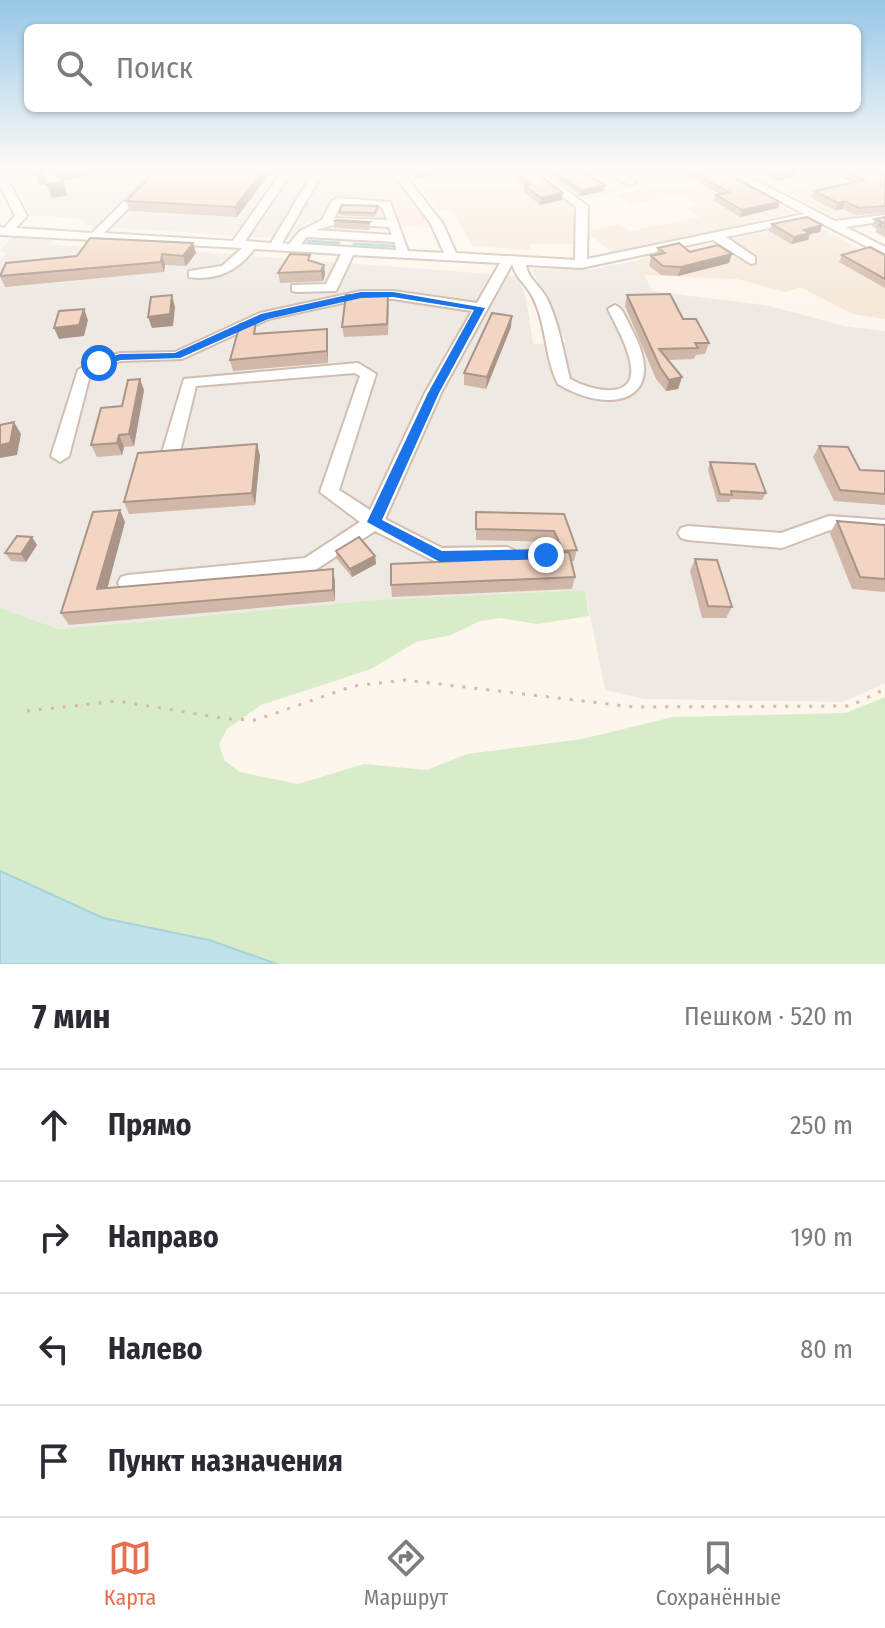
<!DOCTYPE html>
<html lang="ru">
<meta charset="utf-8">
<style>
:root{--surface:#fff;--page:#f2f2f3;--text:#2b2b33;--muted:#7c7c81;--line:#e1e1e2;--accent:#e76f51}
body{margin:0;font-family:"Fira Sans Condensed",sans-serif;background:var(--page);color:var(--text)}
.stop{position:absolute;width:24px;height:24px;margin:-18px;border:6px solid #1a73e8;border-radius:50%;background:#fff}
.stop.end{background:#1a73e8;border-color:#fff;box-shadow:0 2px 8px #0008}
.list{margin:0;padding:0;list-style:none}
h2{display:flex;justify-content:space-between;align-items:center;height:104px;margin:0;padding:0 32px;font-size:34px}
h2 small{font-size:26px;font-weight:400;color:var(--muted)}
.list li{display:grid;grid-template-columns:52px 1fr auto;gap:24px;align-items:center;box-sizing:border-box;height:112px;padding:0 32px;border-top:2px solid var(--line)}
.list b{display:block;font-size:30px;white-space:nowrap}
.list em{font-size:26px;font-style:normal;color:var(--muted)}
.icon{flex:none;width:44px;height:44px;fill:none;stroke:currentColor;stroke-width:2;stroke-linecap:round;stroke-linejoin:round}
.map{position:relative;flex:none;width:885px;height:964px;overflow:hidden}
.search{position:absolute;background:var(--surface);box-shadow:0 2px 6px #0004;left:24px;right:24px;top:24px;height:88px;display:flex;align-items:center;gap:20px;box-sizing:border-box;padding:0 28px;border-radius:12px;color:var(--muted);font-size:30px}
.sheet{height:552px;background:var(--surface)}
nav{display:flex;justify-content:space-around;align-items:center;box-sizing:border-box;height:112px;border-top:2px solid var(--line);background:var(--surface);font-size:22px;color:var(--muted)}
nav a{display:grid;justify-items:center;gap:4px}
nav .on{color:var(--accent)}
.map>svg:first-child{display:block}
.residential{fill:#f5e8da}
.commercial{fill:#fde8e0}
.industrial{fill:#efe9e4}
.green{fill:#d8ecc9}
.water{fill:#bfe3e8;stroke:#a5d3da;stroke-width:2}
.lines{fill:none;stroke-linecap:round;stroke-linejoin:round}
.stream{stroke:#a5d3da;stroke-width:3}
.minor-casing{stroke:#d1beb0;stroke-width:4}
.path{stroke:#d9b8a5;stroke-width:3;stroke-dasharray:3 9;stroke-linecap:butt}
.minor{fill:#fff;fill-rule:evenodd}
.wall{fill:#d1b7a8}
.shaded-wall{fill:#aa9588}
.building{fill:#f3d5c3;stroke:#aa9588;stroke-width:2}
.route{fill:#1a73e8}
</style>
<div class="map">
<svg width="885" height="964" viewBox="0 0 885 964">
<rect width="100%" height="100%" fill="#fdf6ec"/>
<!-- residential -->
<g class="residential">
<path d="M400,169H523L574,207L576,244H529L530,250L473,246L451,209L440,210L419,188L413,189Z"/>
<path d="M542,169H605L635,188L583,199Z"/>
<path d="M620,169H711L794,213L614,253L591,236L592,230L619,224L631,231L701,217L686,208L697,204L678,195L631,205L617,196L598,198L642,189L616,171Z"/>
<path d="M742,169H848L885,184V217L843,221Z"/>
<path d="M792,226L819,227L885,263V319L852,314L800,287L786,292L737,279L644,275L630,262Z"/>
</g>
<!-- commercial -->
<path class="commercial" d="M336,196L413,200L431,228L309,222Z"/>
<!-- industrial -->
<g class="industrial">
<path d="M7,169H390L413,200L336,196L290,239L89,226L82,219L31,215Z"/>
<path d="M12,237L53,240L49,245L189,251L517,276L526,297L533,344L566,342L532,269H591L630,262L644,275L653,291L770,306L844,326L885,331V683L843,702L644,699L605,690L585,590L375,600L59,629L0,608V259L6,254L0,250Z"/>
</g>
<!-- green -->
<path class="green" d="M585,590L589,616L537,624L500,618L480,621L451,635L416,642L371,669L261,705L227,729L219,745L225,761L240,772L298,784L364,764L427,770L467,754L582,739L673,717L846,713L885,697V964H277L209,940L103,918L0,871V608L59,629L375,600Z"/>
<!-- water -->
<path class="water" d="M0,871L103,918L209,940L277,964H0Z"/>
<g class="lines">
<!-- stream -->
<g class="stream">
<path d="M308,241L339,243"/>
<path d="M354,244L393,246"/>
</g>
<defs>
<g id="minor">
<path d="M157,169H167L104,233L233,241L284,169H294L245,241L271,243L315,169H325L282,243L289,244L300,231L322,220L332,201L337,198L390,202L408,251L444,253L431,224L390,169H400L443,224L456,253L575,260L576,207L527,169H538L588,206L587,259L804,214L721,169H733L835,221L885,215V221L846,227L885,247V256L813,219L726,237L755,257V263L751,264L713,240L581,268L526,265C527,277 540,286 546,297C559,322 563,351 570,379C583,386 598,391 613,390C653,386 616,327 608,309L615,305C624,309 627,321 632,330C670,401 611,416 558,384C544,357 547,322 531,294C524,283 515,276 512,264L441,393L385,519L442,548L507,547L514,550L517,555L514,560L440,564L375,531L309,574L128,591L121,589L118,583L121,577L128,575L305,558L360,522L320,492L360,376L355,373L196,386L179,456L170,462L161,456L184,379L358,363L376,374L339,490L370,510L425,393L472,311L393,299H361L269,319L182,359L121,361L104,366L90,375L69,456L60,462L51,456L78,370L94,360L120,353L175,352L260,313L361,291H393L477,303L500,263L353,255L336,291L297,292L292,291V285L326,284L341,254L254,249C238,271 216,281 189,277V271L222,266L242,248L0,235V227L4,228L15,216L0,185V171L5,174L27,216L16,228L92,233ZM341,205L382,207L387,220L334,218ZM337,224L389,227L392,235L316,230ZM307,237L395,242L396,250L301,244Z"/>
<path d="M605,169H616L636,183L627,185Z"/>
<path d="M829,516L885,520V534L830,530L782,548L688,540L681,538L678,533L681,528L688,526L781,533Z"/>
</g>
</defs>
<!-- minor casing -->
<use href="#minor" class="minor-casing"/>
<!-- path -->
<path class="path" d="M27,711L118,701L227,719L256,720L353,686L405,680L634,707L850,706L885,689"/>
<!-- minor -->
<use href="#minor" class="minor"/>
</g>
<!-- wall -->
<g class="wall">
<path d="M158,169H273L237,217L130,211L126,201Z"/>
<path d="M405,169H428L430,176L417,178Z"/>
<path d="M547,169H579L604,191L580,196L547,172Z"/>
<path d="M674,169H728L727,174L778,208L740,217L714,201L716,195L720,194Z"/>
<path d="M740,169H794L795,177L776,181L754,170Z"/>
<path d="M885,169V213L856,215L843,209L835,210L811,198L814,191L853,183L841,177L843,170Z"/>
<path d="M515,171L563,193L562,200L540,205L524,192L525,186L514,178Z"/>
<path d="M378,206V210L375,217L339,215V212Z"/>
<path d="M885,217V237L875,232L877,229L872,226L875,219Z"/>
<path d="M334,221L370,222V229L369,230L334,228Z"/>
<path d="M772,224L822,225L820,232L810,234L808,240L791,244L769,231Z"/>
<path d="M658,248L690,252L729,263L678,276L661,275L649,266L651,256L656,255Z"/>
<path d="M196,253L186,266L165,265L164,272L5,287L0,276L6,263Z"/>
<path d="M842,255H885V288L839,262Z"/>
<path d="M311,261L324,265L325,275L323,281L280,283L278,273Z"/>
<path d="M627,295L683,319L709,343L705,354L696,355L694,359L668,360L682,377L678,389L666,391L656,379L625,306Z"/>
<path d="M389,304L388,335L344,337L342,327Z"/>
<path d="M511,327L486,389L464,385V373Z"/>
<path d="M327,329L328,341V363L233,371L230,360L259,332L258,333Z"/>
<path d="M144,390L134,446L124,447L122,455L97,457L91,445L122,406Z"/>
<path d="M257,444L260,456L255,505L129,514L124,502Z"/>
<path d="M819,446L860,470L885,471V505L834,501L813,457Z"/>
<path d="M710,462L766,493L762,500L731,499L729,502H717L708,470Z"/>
<path d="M476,512L564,514L577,550L574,561H571L575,577L572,589L392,597L391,585L480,560V556L556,553L552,542L476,540Z"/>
<path d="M837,521L885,525V592L852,589L830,533Z"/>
<path d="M125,522L107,588L335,581V601L69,625L61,613Z"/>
<path d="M32,537L37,545L26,562L11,561L5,553Z"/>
<path d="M336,551L375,556L376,564L352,577L337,559Z"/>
<path d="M695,559L732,607L726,618H702L690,571Z"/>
</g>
<!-- shaded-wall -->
<g class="shaded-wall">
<path d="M57,169H84L87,176L61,181Z"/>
<path d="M264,169H273L237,217L235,207Z"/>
<path d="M430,170V176L417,178L416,172Z"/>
<path d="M797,170L795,177L776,181L778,175Z"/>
<path d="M41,172L46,184L40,185L35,173Z"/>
<path d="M63,182L68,195L52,198L47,185Z"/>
<path d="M605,185L604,191L580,196L581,191Z"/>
<path d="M563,193L562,200L540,205L541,198Z"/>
<path d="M845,201L843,209L835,210L838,203Z"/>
<path d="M780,202L778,208L740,217L742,210Z"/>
<path d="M822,225L820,232L810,234L808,240L791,244L794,237L804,230Z"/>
<path d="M193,243L196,253L186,266L183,256Z"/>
<path d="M162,254L165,265L164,272L161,262Z"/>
<path d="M732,254L729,263L678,276L681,267Z"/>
<path d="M324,265L325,275L323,281L321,271Z"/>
<path d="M172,295L175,307L173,326L152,328L148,317Z"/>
<path d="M84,309L88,320L84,336L59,339L54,328Z"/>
<path d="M512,316L511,327L486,389L487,377Z"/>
<path d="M327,329L328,341V363L327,351Z"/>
<path d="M682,377L678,389L666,391L669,380Z"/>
<path d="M140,379L144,390L134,446L129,434Z"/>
<path d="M14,422L21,434L17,455L0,458V445Z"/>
<path d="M119,435L124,447L122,455L117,443Z"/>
<path d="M257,444L260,456L255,505L252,493Z"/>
<path d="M120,510L125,522L104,601L97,589Z"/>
<path d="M32,537L37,545L26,562L21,554Z"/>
<path d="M375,556L376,564L352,577L350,569Z"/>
<path d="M333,569L335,581V601L333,590Z"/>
</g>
<!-- building -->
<g class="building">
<path d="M33,169H57L63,182L47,185L41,172L35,173Z"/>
<path d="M158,169H264L235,207L126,201Z"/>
<path d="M412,169H428L430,170L416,172Z"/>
<path d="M531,169L563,193L541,198L525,186L531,184L515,171Z"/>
<path d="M551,169H579L605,185L581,191Z"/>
<path d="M687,169H728L721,171L780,202L742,210L716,195L729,192Z"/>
<path d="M766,169H794L797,170L778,175Z"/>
<path d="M849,169H885V206L859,208L845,201L838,203L814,191L865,180L843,170Z"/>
<path d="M342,205L378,206L375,213L339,212Z"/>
<path d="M807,217L822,225L804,230L810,233L794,237L772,224Z"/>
<path d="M885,217V228L879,225L884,223L875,219Z"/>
<path d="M337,220L370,222L369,223L334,221Z"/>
<path d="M90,238L193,243L183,256L162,254L161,262L0,276L6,263L77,256Z"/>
<path d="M679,243L690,252L718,245L732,254L681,267L663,266L651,256L665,253L658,248Z"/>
<path d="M870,247L885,255V279L842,255Z"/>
<path d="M290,254L310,255L308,260L324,265L321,271L278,273Z"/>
<path d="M388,294L387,324L342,327L346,295Z"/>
<path d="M670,294L683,319H696L709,343H695L698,348L659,349L682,377L669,380L660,367L627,295Z"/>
<path d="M172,295L170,314L148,317L151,297Z"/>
<path d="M84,309L79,325L54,328L59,311Z"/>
<path d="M492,313L512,316L487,377L464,373Z"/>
<path d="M256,321L254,334L327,329V351L230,360L240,324Z"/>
<path d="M140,379L129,434L119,435L117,443L91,445L101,408L122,406L128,380Z"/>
<path d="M14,422L10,443L0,445V425Z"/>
<path d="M257,444L252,493L124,502L138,453Z"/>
<path d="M819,446L848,447L860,470L885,471V494L840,490Z"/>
<path d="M710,462L755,464L766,493L731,491L732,495L720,494Z"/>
<path d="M120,510L97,589L333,569V590L61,613L93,512Z"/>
<path d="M476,512L564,514L577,550L563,551L554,531L476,529Z"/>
<path d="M837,521L885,525V579L860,577Z"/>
<path d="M17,536L32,537L21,554L5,553Z"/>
<path d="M359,537L375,556L350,569L336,551Z"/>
<path d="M569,552L575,577L391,585V564L481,560L480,556Z"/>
<path d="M695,559L717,560L732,607L708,606Z"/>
</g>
<!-- sky -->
<linearGradient id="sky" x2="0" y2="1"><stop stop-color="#97c7e8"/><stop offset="0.56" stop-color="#fefbf6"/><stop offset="1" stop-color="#fefbf6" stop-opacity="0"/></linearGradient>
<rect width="885" height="304" fill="url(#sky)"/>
<!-- route -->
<path class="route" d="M361,292H393L485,308L439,393L382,520L442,551L546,549L553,555L551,559L440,562L367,522L428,393L474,310L393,297L361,298L268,319L180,358L121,360L99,366L93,363L120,354L175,353L261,314Z"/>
</svg>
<div class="stop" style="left:99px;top:363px"></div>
<div class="stop end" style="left:546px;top:555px"></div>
<div class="search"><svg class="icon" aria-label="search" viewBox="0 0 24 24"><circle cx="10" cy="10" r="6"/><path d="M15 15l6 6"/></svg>Поиск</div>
</div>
<section class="sheet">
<h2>7 мин<small>Пешком · 520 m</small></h2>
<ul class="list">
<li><svg class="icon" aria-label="ahead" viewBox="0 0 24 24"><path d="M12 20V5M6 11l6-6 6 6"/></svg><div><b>Прямо</b></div><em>250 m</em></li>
<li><svg class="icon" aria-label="right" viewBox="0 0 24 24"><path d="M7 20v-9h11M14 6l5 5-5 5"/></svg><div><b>Направо</b></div><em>190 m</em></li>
<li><svg class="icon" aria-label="left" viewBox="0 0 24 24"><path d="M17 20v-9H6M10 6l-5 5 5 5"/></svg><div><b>Налево</b></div><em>80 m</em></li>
<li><svg class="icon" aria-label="arrive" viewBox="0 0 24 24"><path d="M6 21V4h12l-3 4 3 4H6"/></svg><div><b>Пункт назначения</b></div></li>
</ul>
</section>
<nav>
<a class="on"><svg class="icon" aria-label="map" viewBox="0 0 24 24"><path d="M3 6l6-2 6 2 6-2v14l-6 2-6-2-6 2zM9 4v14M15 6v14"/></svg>Карта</a>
<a><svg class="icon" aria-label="directions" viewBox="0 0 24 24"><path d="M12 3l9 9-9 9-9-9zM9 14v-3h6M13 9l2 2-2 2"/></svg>Маршрут</a>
<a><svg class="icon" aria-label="saved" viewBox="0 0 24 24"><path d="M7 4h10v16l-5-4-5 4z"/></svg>Сохранённые</a>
</nav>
